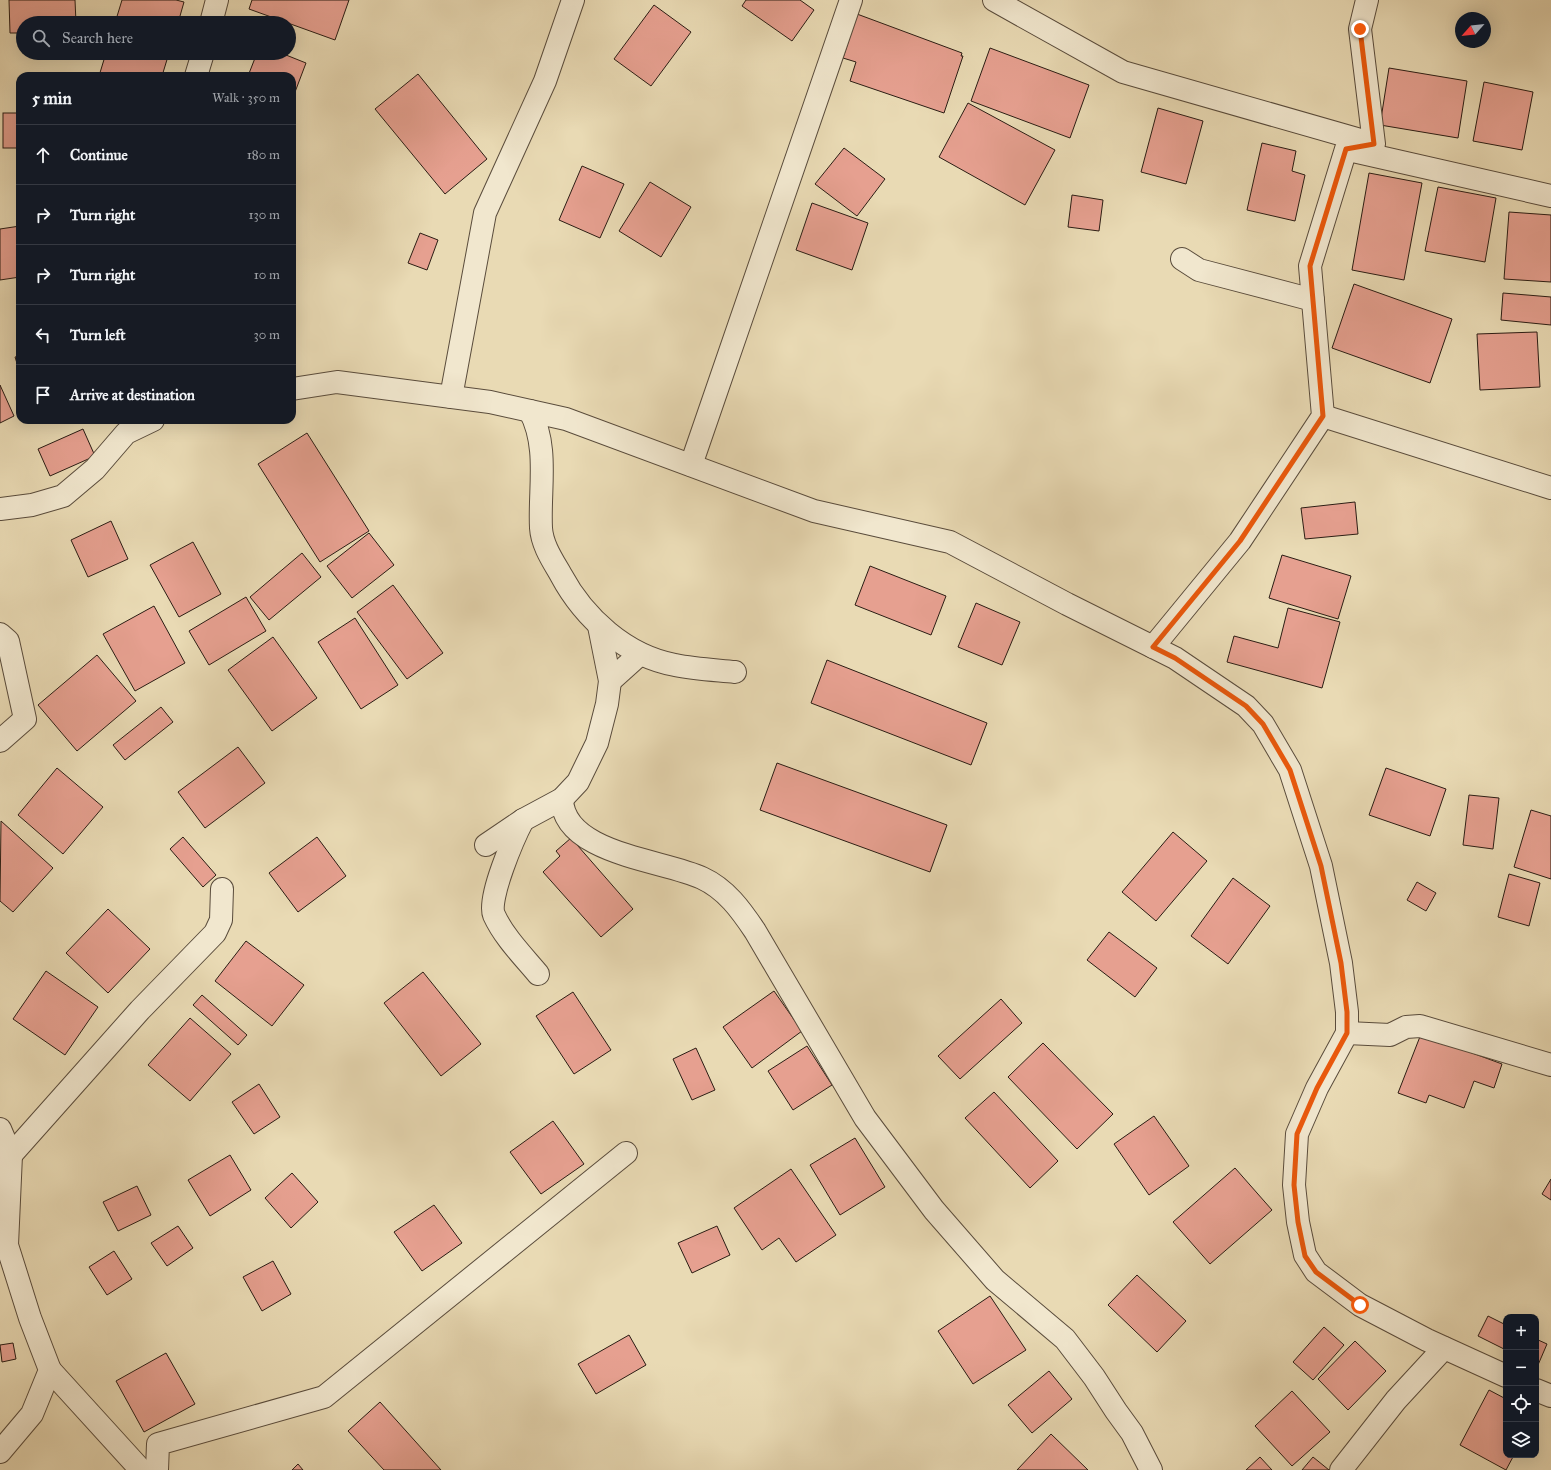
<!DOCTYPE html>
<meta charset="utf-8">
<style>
:root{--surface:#171b24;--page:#242831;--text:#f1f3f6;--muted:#9ea1a6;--line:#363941}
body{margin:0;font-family:"IM FELL Great Primer",serif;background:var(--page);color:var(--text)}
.controls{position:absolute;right:12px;bottom:12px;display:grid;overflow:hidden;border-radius:8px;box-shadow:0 4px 16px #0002}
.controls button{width:36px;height:36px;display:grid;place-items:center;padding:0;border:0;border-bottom:1px solid var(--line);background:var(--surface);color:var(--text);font:20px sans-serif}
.compass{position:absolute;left:1455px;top:12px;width:36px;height:36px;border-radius:50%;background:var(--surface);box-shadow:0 4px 16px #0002;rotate:243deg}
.stop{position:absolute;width:12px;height:12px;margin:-9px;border:3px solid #ea580c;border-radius:50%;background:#fff}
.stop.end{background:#ea580c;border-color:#fff;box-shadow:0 1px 4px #0008}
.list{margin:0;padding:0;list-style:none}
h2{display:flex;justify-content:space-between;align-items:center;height:52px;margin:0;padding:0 16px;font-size:17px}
h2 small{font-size:13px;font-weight:400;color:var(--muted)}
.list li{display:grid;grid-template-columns:26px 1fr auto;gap:12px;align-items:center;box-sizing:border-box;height:60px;padding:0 16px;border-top:1px solid var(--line)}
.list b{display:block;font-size:15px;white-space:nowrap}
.list em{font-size:13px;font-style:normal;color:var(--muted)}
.icon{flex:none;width:22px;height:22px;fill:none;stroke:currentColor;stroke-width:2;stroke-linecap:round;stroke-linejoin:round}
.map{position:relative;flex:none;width:1551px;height:1470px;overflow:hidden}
.search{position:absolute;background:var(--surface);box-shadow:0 4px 16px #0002;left:16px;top:16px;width:280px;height:44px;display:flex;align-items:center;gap:10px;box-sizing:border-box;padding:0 14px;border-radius:22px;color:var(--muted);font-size:15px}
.panel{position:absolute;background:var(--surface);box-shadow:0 4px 16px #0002;left:16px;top:72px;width:280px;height:352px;border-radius:12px}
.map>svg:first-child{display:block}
.building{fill:#e6a090;stroke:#2b1d14}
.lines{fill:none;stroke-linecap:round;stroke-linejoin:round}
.minor-casing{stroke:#5a4c3c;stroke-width:24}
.minor{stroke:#f1e7ce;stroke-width:22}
.route{stroke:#ea580c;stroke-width:5}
</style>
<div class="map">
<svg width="1551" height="1470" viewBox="0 0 1551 1470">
<rect width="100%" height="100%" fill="#e9dab4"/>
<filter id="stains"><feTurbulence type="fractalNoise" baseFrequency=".005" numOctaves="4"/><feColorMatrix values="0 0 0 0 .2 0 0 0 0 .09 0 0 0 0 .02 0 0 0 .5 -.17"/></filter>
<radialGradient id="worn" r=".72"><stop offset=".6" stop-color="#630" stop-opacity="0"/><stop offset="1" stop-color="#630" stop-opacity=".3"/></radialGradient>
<!-- building -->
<g class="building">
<path d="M9,0H75L76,23H23V33H10Z"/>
<path d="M122,0H176L184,2L178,23H115Z"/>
<path d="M252,0H349L335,40L249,9Z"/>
<path d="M746,0H800L814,10L792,41L742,6Z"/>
<path d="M654,5L691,32L651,86L614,59Z"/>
<path d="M857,14L962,53L961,56H963L944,113L850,81L856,62L843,58Z"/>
<path d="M990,48L1089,85L1070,138L971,101Z"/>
<path d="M106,53H169L162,76H99Z"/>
<path d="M257,53H281L306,63L292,100V76H248Z"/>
<path d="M1389,68L1467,81L1458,138L1380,125Z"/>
<path d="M418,74L487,159L445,194L375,109Z"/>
<path d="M1484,82L1533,92L1522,150L1473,141Z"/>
<path d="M968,103L1055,150L1025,205L939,157Z"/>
<path d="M1158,108L1203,121L1186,184L1141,172Z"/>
<rect x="3" y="113" width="17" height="35"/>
<path d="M1262,143L1296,151L1292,171L1305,175L1295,221L1247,210Z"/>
<path d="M844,148L885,179L857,216L815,184Z"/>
<path d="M582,166L624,184L600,238L559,220Z"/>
<path d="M1369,173L1422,183L1404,280L1352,270Z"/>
<path d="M650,182L691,207L661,257L619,231Z"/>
<path d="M1438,187L1496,198L1485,262L1425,251Z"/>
<path d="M1072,195L1103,200L1099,231L1068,227Z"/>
<path d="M812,203L868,223L852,270L796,250Z"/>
<path d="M1509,212L1551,215V282L1504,279Z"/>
<path d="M20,226V277L0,280V229Z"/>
<path d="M420,233L438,240L427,270L408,263Z"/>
<path d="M1354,284L1452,319L1430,383L1332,348Z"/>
<path d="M1503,293L1551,297V325L1501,320Z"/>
<path d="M1537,332L1540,387L1480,390L1477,334Z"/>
<path d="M20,356V373L15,357Z"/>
<path d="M0,385L14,416L0,423Z"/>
<path d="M83,429L95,456L50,476L38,449Z"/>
<path d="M307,433L369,531L320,562L258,464Z"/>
<path d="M1355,502L1358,534L1305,539L1301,508Z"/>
<path d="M111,521L128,559L88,577L71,540Z"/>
<path d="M369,533L394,565L352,598L327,566Z"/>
<path d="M193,542L221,594L179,617L150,565Z"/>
<path d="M302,553L321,577L269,620L250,597Z"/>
<path d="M1282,555L1351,576L1338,619L1269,598Z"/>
<path d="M870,566L946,596L931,635L855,605Z"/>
<path d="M393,585L443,653L407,679L357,612Z"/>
<path d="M246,597L266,631L209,665L189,631Z"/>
<path d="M976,603L1020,622L1002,665L958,647Z"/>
<path d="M154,606L185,663L135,691L103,634Z"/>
<path d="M1288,608L1340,622L1322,688L1227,662L1234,636L1278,648Z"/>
<path d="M355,618L398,685L361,709L318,642Z"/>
<path d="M273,637L317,698L272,731L228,670Z"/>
<path d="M97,655L136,701L77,751L38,705Z"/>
<path d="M827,660L987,723L971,765L811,703Z"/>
<path d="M161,707L173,722L125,760L113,745Z"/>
<path d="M238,747L265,783L205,828L178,792Z"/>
<path d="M777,763L947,825L930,872L760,810Z"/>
<path d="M57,768L103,807L63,854L18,815Z"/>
<path d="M1386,768L1446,789L1430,836L1369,815Z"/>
<path d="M1469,795L1499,798L1493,849L1463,845Z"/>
<path d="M1531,810L1551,816V879L1514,867Z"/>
<path d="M1,821L53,868L13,912L0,901Z"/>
<path d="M1173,832L1207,861L1156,921L1122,892Z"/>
<path d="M183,837L216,875L203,887L170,849Z"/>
<path d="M317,837L346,876L298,912L269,873Z"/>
<path d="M571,838L633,909L601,937L543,872L560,856L556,851Z"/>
<path d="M1509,874L1540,883L1529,926L1498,917Z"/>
<path d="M1233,878L1270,906L1228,964L1191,936Z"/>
<path d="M1417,882L1436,893L1426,911L1407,900Z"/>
<path d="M108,909L150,949L108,993L66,953Z"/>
<path d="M1109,932L1157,968L1135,997L1087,960Z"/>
<path d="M246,941L304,985L272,1026L215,981Z"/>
<path d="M46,971L98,1007L65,1055L13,1019Z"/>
<path d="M423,972L481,1044L441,1076L384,1003Z"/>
<path d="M774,991L802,1031L752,1068L723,1027Z"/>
<path d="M573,992L611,1050L574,1074L536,1016Z"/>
<path d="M202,995L247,1035L238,1045L193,1005Z"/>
<path d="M1001,999L1022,1023L960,1079L938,1056Z"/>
<path d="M190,1018L231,1054L190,1101L148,1065Z"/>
<path d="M1421,1034L1502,1064L1494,1088L1474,1081L1464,1108L1429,1095L1426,1103L1398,1093Z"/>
<path d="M1043,1043L1113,1114L1077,1149L1008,1077Z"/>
<path d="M807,1046L832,1085L793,1110L768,1071Z"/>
<path d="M696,1048L715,1090L692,1100L673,1059Z"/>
<path d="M259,1084L280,1117L254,1134L232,1102Z"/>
<path d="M994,1092L1058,1161L1030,1188L965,1118Z"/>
<path d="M1154,1116L1189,1166L1149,1195L1114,1144Z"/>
<path d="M553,1121L584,1164L541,1194L510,1152Z"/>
<path d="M855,1138L885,1187L840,1215L810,1165Z"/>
<path d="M230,1155L251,1190L210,1216L188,1180Z"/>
<path d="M1235,1168L1272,1210L1210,1264L1173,1222Z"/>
<path d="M791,1169L836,1235L796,1262L779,1238L762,1250L734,1208Z"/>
<path d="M292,1173L318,1202L291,1228L265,1198Z"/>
<path d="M1551,1179V1200L1542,1194Z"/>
<path d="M137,1186L151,1215L118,1231L103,1202Z"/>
<path d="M434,1205L462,1243L422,1271L394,1232Z"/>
<path d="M178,1226L193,1248L167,1266L151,1243Z"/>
<path d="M717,1226L730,1255L692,1273L678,1243Z"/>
<path d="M114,1251L132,1279L107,1295L89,1267Z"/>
<path d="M273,1261L291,1294L262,1311L243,1277Z"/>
<path d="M1137,1275L1186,1321L1157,1352L1108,1305Z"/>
<path d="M990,1296L1026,1350L973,1384L938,1331Z"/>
<path d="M1488,1316L1506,1325V1350L1478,1336Z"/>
<path d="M1324,1327L1344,1345L1313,1380L1293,1362Z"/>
<path d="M629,1335L646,1365L596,1394L578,1364Z"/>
<path d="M1536,1339L1547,1344L1538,1365L1536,1364Z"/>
<path d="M1355,1341L1386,1371L1348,1410L1318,1379Z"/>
<path d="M13,1343L16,1359L2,1362L0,1345Z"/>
<path d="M166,1353L195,1404L144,1432L116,1381Z"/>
<path d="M1049,1371L1072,1399L1032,1433L1008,1405Z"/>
<path d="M1489,1390L1506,1399V1455H1514L1506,1470L1460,1445Z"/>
<path d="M1292,1391L1330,1432L1292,1466L1255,1426Z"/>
<path d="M380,1402L441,1470H384L348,1431Z"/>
<path d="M1051,1434L1088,1470H1017Z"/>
<path d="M1260,1457L1272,1470H1246Z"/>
<path d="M1313,1457L1329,1470H1302Z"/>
<path d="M298,1464L303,1470H292Z"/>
</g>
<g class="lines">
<defs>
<g id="minor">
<path d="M994,0L1123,72L1371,143"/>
<path d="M211,23L217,0"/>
<path d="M196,76L203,53"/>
<path d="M1353,151L1551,196"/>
<path d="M1182,259L1199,270L1313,300"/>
<path d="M292,389L337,382L490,402L566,419L814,511L950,542L1067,604L1175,658L1246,706L1263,724L1290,770L1321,866L1341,963L1347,1012V1033L1317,1088L1297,1134L1294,1185L1298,1222L1305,1255L1316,1272L1360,1305L1427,1340L1506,1376"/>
<path d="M451,397L485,213L545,81L573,0"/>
<path d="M530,411C549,447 539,489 541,528C542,545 553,561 561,575C584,618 626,656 675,665C694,669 715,670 735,672"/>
<path d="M1323,416L1551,488"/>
<path d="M691,465L851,0"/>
<path d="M0,509L32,505L63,496L95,469L126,433L153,420"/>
<path d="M0,634L8,641L25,719L0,741"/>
<path d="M1153,647L1240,541L1323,416L1310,266L1346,149L1374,144L1360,29L1367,0"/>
<path d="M610,681L640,654"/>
<path d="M562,799C563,854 664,860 702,878C726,889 741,910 755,931L865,1118L934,1210L995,1280L1065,1339L1094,1377L1116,1411L1132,1433L1151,1470"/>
<path d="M523,820C514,837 487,899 494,915C504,937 523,956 538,974"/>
<path d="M486,845L523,820L562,799L578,782L597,743L607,704L610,681L599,626"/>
<path d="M1347,1033L1390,1035L1406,1027L1420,1026L1551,1065"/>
<path d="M0,1129L11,1155L7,1245L30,1318L50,1370L32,1414L0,1452"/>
<path d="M11,1155L140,1010L215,933L221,920L222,889"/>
<path d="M50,1370L141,1470"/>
<path d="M1536,1390L1551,1396"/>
<path d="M157,1470L158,1444L324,1397L626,1153"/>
<path d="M1341,1470L1396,1400L1444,1348"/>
</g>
</defs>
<!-- minor casing -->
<use href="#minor" class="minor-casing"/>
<!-- minor -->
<use href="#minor" class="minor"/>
</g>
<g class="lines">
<!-- route -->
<path class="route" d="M1360,29L1374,144L1346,149L1310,266L1323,416L1240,541L1153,647L1175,658L1246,706L1263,724L1290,770L1321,866L1341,963L1347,1012V1033L1317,1088L1297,1134L1294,1185L1298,1222L1305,1256L1316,1272L1360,1305"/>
</g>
<rect width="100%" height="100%" filter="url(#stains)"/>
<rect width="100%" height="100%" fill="url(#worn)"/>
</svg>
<div class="controls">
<button>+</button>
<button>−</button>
<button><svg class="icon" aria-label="locate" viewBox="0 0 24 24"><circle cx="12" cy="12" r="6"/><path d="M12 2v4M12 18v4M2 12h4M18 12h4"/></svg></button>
<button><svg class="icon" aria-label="layers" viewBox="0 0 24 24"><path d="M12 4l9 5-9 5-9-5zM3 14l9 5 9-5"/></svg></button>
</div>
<svg class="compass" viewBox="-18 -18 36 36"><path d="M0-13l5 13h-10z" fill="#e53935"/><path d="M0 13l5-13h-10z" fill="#9ea1a6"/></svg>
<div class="stop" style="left:1360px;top:1305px"></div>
<div class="stop end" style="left:1360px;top:29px"></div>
<div class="search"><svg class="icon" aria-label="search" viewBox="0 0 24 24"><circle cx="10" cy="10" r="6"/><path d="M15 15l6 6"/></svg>Search here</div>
<section class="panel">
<h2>5 min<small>Walk · 350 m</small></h2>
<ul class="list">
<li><svg class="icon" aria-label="ahead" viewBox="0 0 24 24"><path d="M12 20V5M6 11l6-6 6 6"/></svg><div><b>Continue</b></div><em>180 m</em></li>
<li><svg class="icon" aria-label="right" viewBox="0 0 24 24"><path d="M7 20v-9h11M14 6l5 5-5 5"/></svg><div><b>Turn right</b></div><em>130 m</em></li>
<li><svg class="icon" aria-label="right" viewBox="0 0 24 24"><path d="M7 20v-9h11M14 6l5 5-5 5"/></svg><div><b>Turn right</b></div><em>10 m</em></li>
<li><svg class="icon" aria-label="left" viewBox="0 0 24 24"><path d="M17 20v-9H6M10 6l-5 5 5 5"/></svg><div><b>Turn left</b></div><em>30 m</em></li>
<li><svg class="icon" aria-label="arrive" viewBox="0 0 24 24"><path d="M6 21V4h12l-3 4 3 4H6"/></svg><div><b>Arrive at destination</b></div></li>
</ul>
</section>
</div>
